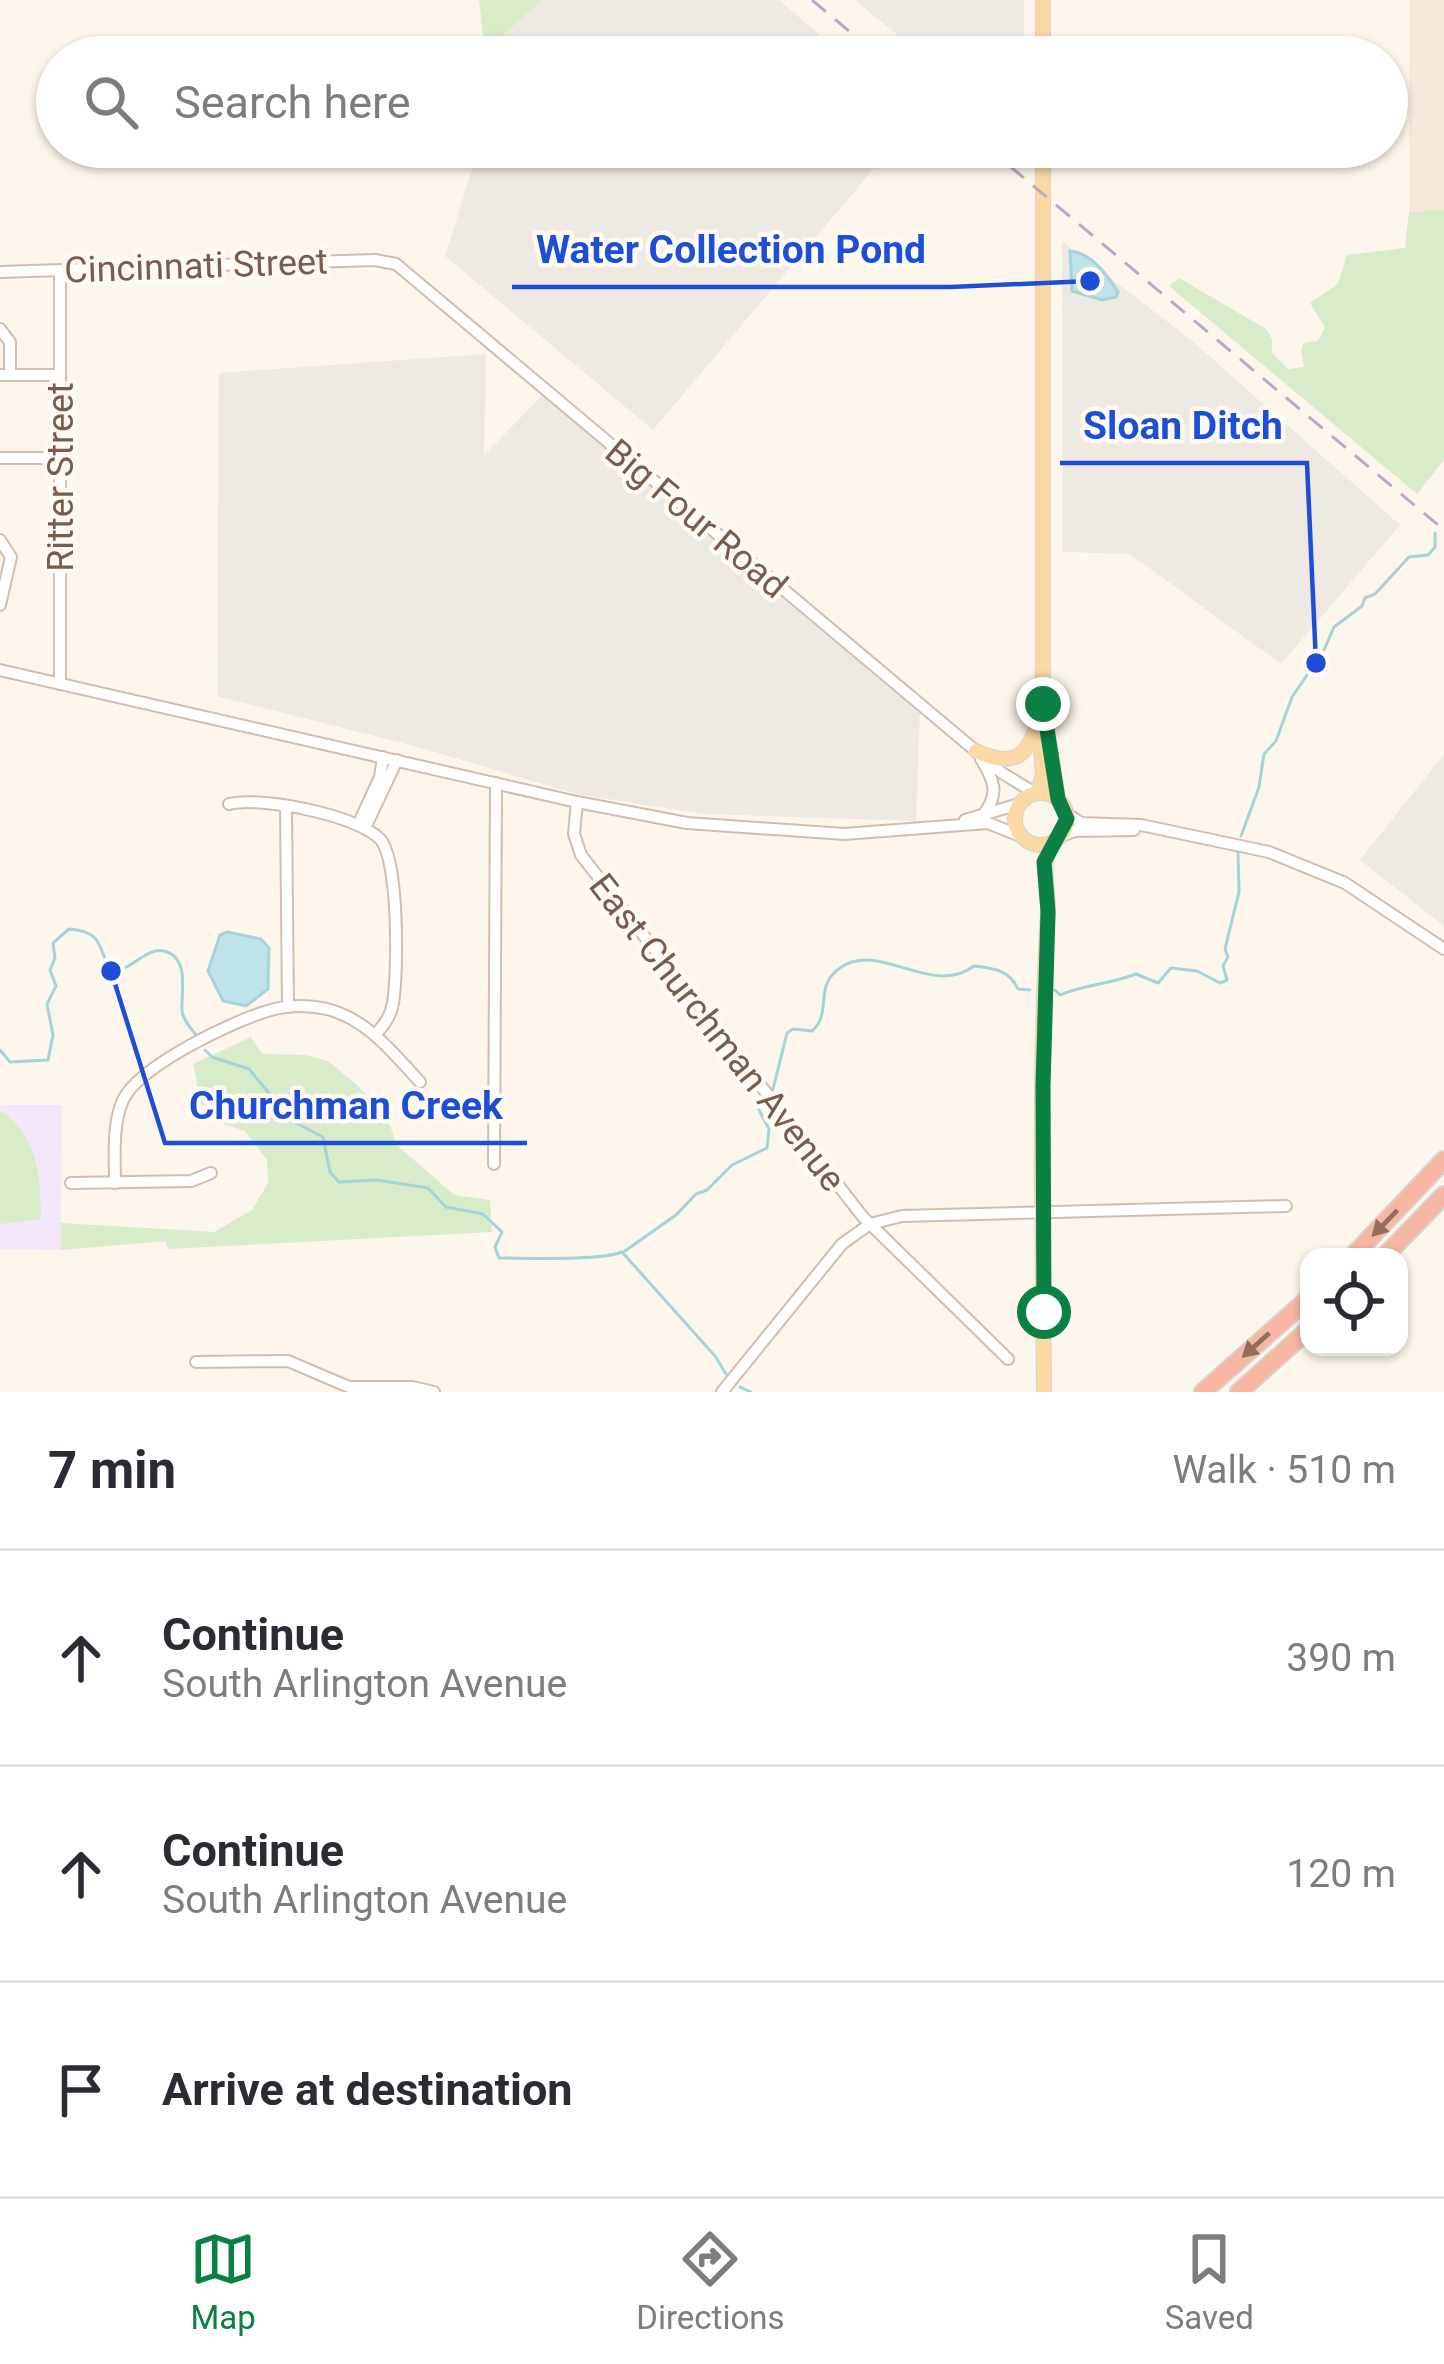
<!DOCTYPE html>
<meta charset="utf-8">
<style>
:root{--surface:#fff;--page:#f7f7f7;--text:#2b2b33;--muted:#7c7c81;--line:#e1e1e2;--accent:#0b8043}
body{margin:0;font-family:Roboto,sans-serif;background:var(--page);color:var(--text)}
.controls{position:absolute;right:36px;bottom:36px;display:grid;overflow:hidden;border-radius:24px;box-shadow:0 3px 9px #0004}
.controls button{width:108px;height:108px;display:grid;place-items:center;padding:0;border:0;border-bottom:3px solid var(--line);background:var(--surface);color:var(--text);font:60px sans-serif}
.stop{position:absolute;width:36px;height:36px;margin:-27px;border:9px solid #0b8043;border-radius:50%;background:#fff}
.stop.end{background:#0b8043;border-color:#fff;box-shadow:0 3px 12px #0008}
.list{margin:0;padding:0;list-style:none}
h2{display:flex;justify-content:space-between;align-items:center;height:156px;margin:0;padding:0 48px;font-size:51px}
h2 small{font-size:39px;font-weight:400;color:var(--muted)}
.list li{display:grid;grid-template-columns:78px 1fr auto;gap:36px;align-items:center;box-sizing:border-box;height:216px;padding:0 48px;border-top:3px solid var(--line)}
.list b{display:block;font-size:45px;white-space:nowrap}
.list p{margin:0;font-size:39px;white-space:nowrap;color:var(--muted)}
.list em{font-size:39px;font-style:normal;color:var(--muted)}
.icon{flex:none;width:66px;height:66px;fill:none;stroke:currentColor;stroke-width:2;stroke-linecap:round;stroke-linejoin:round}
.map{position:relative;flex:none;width:1444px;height:1392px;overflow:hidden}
.search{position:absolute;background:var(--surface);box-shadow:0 3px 9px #0004;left:36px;right:36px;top:36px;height:132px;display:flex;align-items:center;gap:30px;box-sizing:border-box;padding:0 42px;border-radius:66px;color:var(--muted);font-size:45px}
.sheet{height:804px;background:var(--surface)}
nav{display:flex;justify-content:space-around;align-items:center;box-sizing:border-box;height:168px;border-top:3px solid var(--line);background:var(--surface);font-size:33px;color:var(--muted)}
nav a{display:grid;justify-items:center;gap:6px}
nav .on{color:var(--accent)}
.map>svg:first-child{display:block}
.residential{fill:#f5e8da}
.industrial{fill:#efe9e4}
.education{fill:#f3e8fa}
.green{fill:#d8ecc9}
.water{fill:#bfe3e8;stroke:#a5d3da;stroke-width:3}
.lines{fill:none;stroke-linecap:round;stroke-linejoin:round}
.stream{stroke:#a5d3da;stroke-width:3}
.minor-casing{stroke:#d1beb0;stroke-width:14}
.major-casing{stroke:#dad1cd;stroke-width:16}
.highway-casing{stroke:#dad1cd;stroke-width:20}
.minor{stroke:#fff;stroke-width:10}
.major{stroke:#fbd9a5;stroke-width:14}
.highway{stroke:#f7b7a3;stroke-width:16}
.rail{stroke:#b9a8c9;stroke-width:3;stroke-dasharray:18 12;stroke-linecap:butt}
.oneway{fill:#936e5e}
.route{stroke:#0b8043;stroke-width:15}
.labels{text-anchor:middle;stroke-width:9;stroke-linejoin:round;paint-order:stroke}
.street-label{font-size:36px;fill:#7a5c4d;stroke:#fffaf3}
.leader{fill:none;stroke:#1d4ed8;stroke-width:4.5}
.callout-dot{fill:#1d4ed8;stroke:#fffaf3;stroke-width:4.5}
.callout-label{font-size:39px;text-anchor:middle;font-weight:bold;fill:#1d4ed8;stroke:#fffaf3;stroke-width:9;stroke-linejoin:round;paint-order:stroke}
</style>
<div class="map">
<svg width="1444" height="1392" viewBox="0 0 1444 1392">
<rect width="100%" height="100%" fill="#fdf6ec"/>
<!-- residential -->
<path class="residential" d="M1409,0H1444V210L1409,212Z"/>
<!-- industrial -->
<g class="industrial">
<path d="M543,0H779L845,57H486L485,51Z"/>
<path d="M855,0H1024V57H924Z"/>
<path d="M479,147H892L653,430L445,256Z"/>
<path d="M1062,241L1190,339L1400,525L1281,664L1130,554L1063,552Z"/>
<path d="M486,354L484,455L543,395L920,713L916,821L704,814L576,794L418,747L217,696L219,373Z"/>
<path d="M1444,754V926L1360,860Z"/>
</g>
<!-- education -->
<path class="education" d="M0,1105H62L61,1250L0,1249Z"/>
<!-- green -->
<g class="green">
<path d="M479,0H543L485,51Z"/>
<path d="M1444,210V460L1417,494L1169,286L1179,278L1266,329L1272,339V353L1288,369L1304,367L1301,350L1304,343L1318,341L1325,327L1310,303L1338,284L1347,255L1405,248L1409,212Z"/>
<path d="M251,1037L262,1054L305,1055L328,1061L356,1084L388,1120L397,1145L454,1195L490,1200L492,1232L168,1249L165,1241L61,1250V1223L214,1232L252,1210L268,1183L267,1160L245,1131L218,1122L201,1104L193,1064Z"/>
<path d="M0,1110C39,1137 40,1176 41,1219L0,1224Z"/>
</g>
<!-- water -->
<g class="water">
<path d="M1070,251C1092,253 1107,275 1118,292L1116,297L1102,300L1072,291Z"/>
<path d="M227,932L261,939L269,948L268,989L246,1006L223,1001L208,971L220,935Z"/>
</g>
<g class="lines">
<!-- stream -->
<g class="stream">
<path d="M1241,836L1259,787L1264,754L1276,741L1292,697L1324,650L1334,627L1362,606L1365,598L1375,594L1409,557L1428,555L1435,547V533"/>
<path d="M1055,990L1060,995C1082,985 1111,984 1136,974L1158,983L1171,968L1197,971L1220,983L1227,980L1223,966L1228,957L1225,949L1239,892L1238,852"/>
<path d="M0,1050L10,1062L48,1060L53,1035L47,1004L56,986L50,970L55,958L53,943L69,929C105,932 97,948 111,971C131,972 145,947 164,951C190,957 181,992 182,1011C183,1020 191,1029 197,1036"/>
<path d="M205,1050L212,1057L249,1069L292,1121L323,1137L330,1172L339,1182L377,1180L428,1188L446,1207L483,1214L502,1232L495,1247L499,1258C528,1258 599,1261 622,1252L715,1356L726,1374"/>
<path d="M772,1093L787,1033L793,1029L812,1031C833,1013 813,986 840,968C879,940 932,998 974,966C996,969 1009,970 1018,989L1030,990"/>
<path d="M625,1251L676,1215L696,1194L707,1190L732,1165L767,1148L769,1129L758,1108L763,1099"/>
<path d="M740,1387L751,1392"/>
</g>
<defs>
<g id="minor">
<path d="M60,270V684"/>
<path d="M0,272L375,260L396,264L1002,773L1035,793"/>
<path d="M0,329L10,342V375"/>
<path d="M0,375H60"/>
<path d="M0,458H59"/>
<path d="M0,540L11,557L0,605"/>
<path d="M0,670L577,802L687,823L844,834L988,823L1023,837"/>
<path d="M981,759C994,780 1000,794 983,815"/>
<path d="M577,802L574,834L581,855L863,1217L1008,1359"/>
<path d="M229,804C260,796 357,815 380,839C399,859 398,973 393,1003C391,1016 384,1025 375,1035"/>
<path d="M286,807L288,1007"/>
<path d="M1066,813L1081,823L1141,825L1269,852L1345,883L1444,949"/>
<path d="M965,820L1019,804"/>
<path d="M358,825L380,777L383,757"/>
<path d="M365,828L397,760"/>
<path d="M1059,837L1075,831L1134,830"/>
<path d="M494,1164L496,783"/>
<path d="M71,1183L191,1181L211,1173"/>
<path d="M115,1183C115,1156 112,1125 123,1100C139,1066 234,1020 271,1010C289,1005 309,1005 327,1009C367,1019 393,1053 420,1082"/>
<path d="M196,1362L288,1361L349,1387H412L434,1392"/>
<path d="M722,1392L842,1244L870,1224L902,1216L1286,1206"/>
</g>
<g id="major">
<path d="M1043,0V57"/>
<path d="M1043,147V704L1058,799"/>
<path d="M976,751C1021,772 1030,750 1042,709"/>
<path d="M1038,793L1043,775L1040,731"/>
<circle cx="1041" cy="819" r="26"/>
<path d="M1044,1392C1043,1233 1038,1072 1048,913C1049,888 1039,865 1053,842"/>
</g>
<g id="highway">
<path d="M1352,1257L1444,1160"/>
<path d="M1384,1257L1444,1195"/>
<path d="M1203,1392L1309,1298"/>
<path d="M1239,1392L1309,1329"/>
</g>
</defs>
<!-- minor casing -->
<use href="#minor" class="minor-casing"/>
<!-- major casing -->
<use href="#major" class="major-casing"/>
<!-- highway casing -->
<use href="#highway" class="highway-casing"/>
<!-- minor -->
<use href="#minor" class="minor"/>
<!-- major -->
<use href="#major" class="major"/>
<!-- highway -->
<use href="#highway" class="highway"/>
<!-- rail -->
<g class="rail">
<path d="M812,0L880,57"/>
<path d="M987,147L1444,530"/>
</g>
</g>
<!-- one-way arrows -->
<defs><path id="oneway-solid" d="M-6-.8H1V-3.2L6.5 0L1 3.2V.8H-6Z" transform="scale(3)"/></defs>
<g class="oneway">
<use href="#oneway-solid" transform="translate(1385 1223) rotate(134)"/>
<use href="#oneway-solid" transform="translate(1256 1345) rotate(138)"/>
</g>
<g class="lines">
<!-- route -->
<path class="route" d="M1043,704L1058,799L1067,819L1044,862L1048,912L1043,1086L1044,1312"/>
</g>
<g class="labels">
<!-- street labels -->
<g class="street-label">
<text transform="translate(196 265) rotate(-2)" y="13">Cincinnati Street</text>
<text transform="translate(60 477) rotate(-90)" y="13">Ritter Street</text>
<text transform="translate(697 518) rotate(40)" y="13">Big Four Road</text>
<text transform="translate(718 1032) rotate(52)" y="13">East Churchman Avenue</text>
</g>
</g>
<!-- callouts -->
<path class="leader" d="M1090 281L950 287H512M1316 663L1307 463H1060M111 971L165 1143H527"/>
<g class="callout-dot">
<circle cx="1090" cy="281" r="12"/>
<circle cx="1316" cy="663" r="12"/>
<circle cx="111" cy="971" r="12"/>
</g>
<g class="callout-label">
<text x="731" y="263">Water Collection Pond</text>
<text x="1183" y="439">Sloan Ditch</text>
<text x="346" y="1119">Churchman Creek</text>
</g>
</svg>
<div class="controls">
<button><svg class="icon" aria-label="locate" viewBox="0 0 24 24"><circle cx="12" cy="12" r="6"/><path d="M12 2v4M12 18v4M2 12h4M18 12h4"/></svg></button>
</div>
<div class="stop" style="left:1044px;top:1312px"></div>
<div class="stop end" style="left:1043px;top:704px"></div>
<div class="search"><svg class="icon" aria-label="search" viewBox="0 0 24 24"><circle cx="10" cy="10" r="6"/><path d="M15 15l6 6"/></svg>Search here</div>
</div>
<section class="sheet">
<h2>7 min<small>Walk · 510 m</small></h2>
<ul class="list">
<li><svg class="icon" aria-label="ahead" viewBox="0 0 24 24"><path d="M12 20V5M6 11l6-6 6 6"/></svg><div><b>Continue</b><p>South Arlington Avenue</p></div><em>390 m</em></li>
<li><svg class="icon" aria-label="ahead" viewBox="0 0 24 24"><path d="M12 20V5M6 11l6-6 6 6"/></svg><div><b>Continue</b><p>South Arlington Avenue</p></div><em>120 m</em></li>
<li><svg class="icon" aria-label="arrive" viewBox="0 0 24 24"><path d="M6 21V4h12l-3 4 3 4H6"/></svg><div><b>Arrive at destination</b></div></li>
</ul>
</section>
<nav>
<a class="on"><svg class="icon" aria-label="map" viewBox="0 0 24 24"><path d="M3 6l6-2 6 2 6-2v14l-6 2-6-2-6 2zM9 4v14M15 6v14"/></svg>Map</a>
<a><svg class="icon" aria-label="directions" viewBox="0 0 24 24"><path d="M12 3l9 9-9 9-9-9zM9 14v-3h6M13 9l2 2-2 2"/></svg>Directions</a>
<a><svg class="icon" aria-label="saved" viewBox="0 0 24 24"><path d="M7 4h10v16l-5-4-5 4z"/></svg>Saved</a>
</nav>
